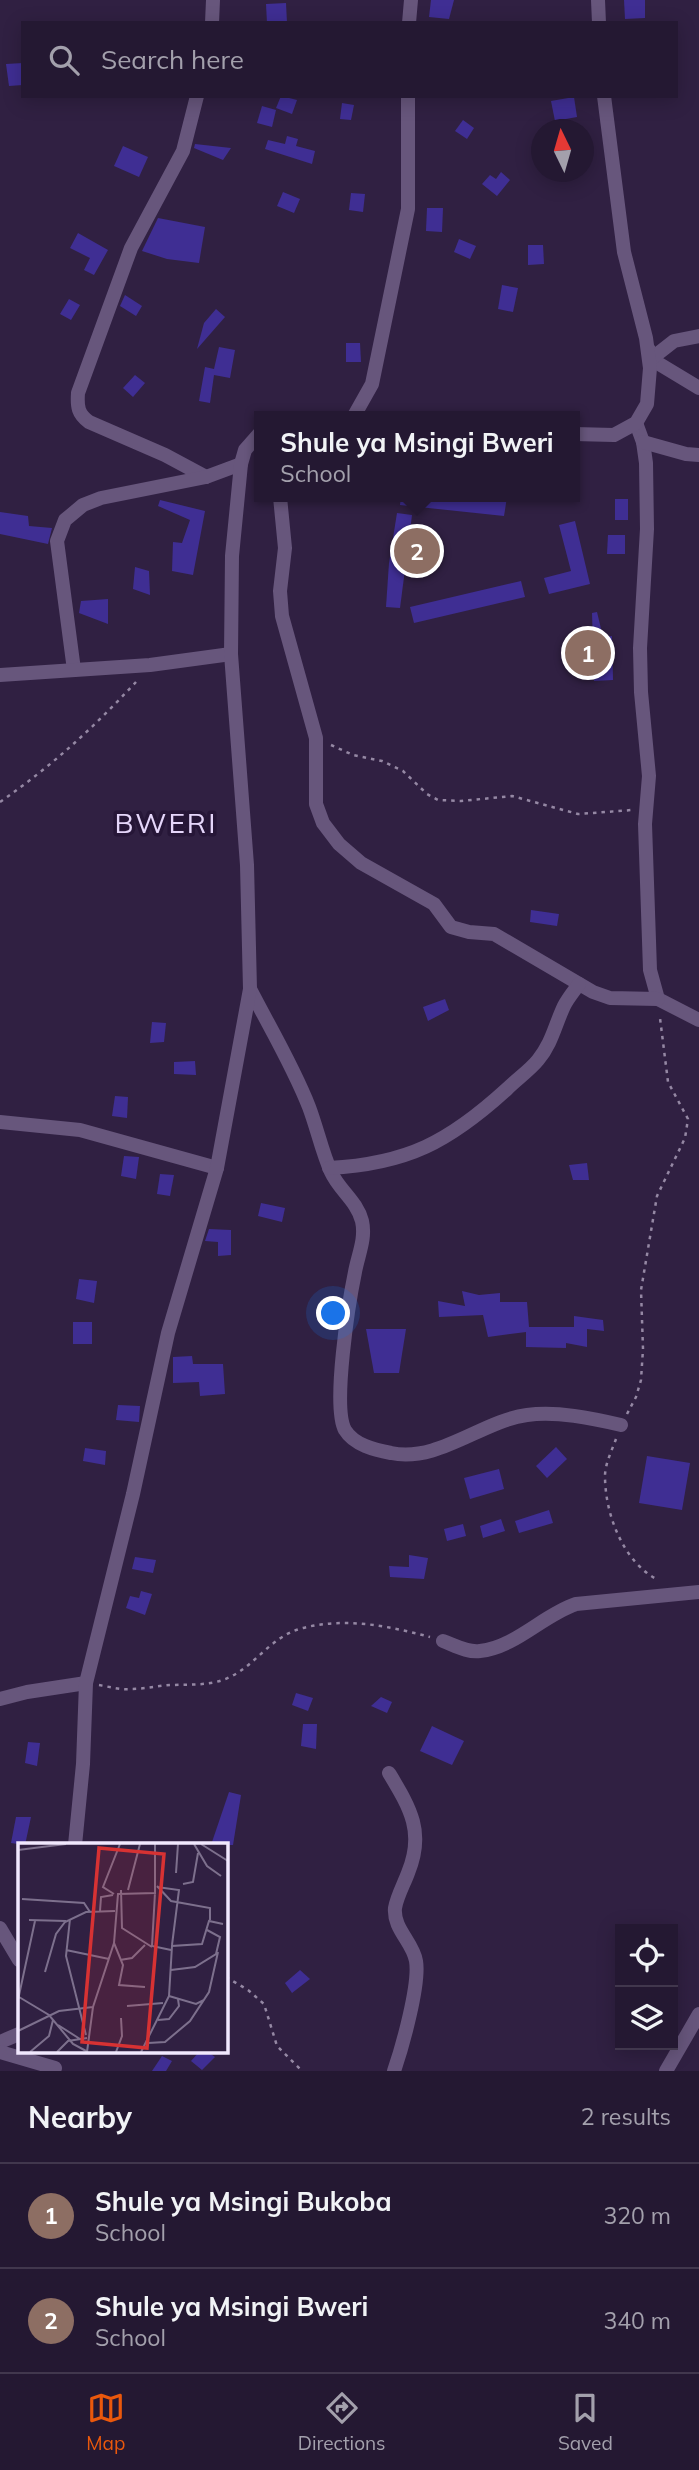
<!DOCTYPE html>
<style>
:root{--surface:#241832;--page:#30253e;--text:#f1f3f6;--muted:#a3a0ac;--line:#41374d;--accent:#ea580c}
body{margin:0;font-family:Mulish,sans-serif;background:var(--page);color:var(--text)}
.controls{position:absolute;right:21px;bottom:21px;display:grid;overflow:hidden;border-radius:0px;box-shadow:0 4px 18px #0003}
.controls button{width:63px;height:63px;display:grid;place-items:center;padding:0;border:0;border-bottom:2px solid var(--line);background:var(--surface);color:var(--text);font:35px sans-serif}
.compass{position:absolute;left:531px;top:119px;width:63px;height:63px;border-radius:50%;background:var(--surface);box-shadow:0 4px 18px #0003;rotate:355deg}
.you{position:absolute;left:334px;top:1314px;width:24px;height:24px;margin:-18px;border:5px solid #fff;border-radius:50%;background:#1a73e8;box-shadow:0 0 0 10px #1a73e833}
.badge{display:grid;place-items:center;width:46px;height:46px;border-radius:50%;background:var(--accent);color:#fff;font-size:23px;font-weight:700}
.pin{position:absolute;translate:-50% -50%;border:4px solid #fff;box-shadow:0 2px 7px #0006}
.popup{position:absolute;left:254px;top:411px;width:326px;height:91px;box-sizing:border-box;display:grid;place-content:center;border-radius:0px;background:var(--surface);filter:drop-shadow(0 2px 5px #0005);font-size:23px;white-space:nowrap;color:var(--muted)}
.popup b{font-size:26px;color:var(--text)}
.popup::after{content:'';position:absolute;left:50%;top:100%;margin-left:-14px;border:14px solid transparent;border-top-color:var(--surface)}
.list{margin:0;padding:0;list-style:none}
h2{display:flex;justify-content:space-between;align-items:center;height:91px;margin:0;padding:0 28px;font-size:30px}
h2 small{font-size:23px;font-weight:400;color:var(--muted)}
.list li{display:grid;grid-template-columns:46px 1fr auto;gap:21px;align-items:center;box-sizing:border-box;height:105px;padding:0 28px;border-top:2px solid var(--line)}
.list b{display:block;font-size:26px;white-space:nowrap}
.list p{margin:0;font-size:23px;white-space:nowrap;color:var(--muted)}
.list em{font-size:23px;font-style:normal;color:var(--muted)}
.icon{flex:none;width:38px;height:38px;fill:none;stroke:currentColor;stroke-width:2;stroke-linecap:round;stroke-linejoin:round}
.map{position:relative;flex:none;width:699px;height:2071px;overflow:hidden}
.search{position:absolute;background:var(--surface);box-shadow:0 4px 18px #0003;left:21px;right:21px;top:21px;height:77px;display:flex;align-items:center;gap:18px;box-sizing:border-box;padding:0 24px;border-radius:0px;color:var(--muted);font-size:26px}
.sheet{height:301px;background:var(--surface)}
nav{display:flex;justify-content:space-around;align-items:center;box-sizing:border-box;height:98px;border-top:2px solid var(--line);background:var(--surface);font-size:19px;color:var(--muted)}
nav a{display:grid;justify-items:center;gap:4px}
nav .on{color:var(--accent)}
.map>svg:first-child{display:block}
.building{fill:#3f2e93}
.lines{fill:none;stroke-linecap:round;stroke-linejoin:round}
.path{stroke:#9588a4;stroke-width:2.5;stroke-dasharray:3.5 5;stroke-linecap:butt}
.minor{stroke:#67567c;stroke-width:14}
.labels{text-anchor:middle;stroke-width:7;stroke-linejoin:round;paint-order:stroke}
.quarter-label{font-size:28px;letter-spacing:2px;fill:#e5d6fa;stroke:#261637}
.inset-road{fill:none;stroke:#7d708d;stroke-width:2}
.view{fill:#d73233;fill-opacity:0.15;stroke:#d73233;stroke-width:3.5}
.inset-edge{fill:none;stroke:#f1e8fe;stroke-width:3.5}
</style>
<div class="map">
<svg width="699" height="2071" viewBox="0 0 699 2071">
<rect width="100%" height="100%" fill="#302042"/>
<!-- building -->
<g class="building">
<path d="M431,0H454L449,19L429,17Z"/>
<path d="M624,0H645V18L625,19Z"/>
<path d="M286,3L287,23H267L266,4Z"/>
<path d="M23,63V85L9,86L6,64Z"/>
<path d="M281,96L297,100L292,114L276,108Z"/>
<path d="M574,97L577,117L555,121L551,101Z"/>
<path d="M342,103L354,105L351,120L340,119Z"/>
<path d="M262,106L276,110L272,127L257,123Z"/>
<path d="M463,120L474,128L467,139L455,131Z"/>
<path d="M287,136L298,139L296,146L315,151L312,164L265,149L268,140L285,144Z"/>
<path d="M195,144L231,148L223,160L194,148Z"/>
<path d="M123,146L148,157L139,177L114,166Z"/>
<path d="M501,172L510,180L497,196L482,184L490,175L496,179Z"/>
<path d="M283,192L300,199L294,213L277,206Z"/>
<path d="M351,193L365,194L363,212L349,210Z"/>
<path d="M427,208H443L442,232L426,231Z"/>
<path d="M158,218L205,227L199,263L167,259L142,251Z"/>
<path d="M78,233L108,250L94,275L84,270L90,258L70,248Z"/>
<path d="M459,239L476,246L470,259L454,252Z"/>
<path d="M528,245H543L544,264L528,265Z"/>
<path d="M502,285L518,288L513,312L498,309Z"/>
<path d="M125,295L142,306L136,316L120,306Z"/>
<path d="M69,299L80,305L71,320L60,314Z"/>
<path d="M216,309L225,317L197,349L204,323Z"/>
<path d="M346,343H360L361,362H346Z"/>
<path d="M219,347L235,350L230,378L214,375L210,403L199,401L205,367L214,369Z"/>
<path d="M135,375L145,383L133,397L123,388Z"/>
<path d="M401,497H507L504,516L400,505Z"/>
<rect x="615" y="499" width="13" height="21"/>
<path d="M160,500L205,511L193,575L172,571L173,542L182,543L190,520L158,506Z"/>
<path d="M0,512L28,516L29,526L52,528L48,544L0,534Z"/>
<path d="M397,513L412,515L400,608L386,607L389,563Z"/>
<path d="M575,521L590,584L549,594L544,578L571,571L559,525Z"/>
<path d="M608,535H625V554H607Z"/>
<path d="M135,567L149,571L150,595L133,589Z"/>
<path d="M521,581L525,597L414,623L410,607Z"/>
<path d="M108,599V624L79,613L81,601Z"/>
<path d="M597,612L603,637L612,636L613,680L594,681L592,613Z"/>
<path d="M531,910L559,914L557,926L530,922Z"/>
<path d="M445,999L449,1010L428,1021L423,1007Z"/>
<path d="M152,1022L166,1023L164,1042L150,1043Z"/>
<path d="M195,1061L196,1075L174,1074V1062Z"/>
<path d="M115,1096L128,1097L127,1118L112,1116Z"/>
<path d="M124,1156L139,1157L136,1179L121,1176Z"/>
<path d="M587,1163L589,1180H573L569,1165Z"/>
<path d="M160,1174L174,1175L170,1196L157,1194Z"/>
<path d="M261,1203L285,1208L282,1222L258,1216Z"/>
<path d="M209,1229L231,1230V1255L218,1256V1242L205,1241Z"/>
<path d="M79,1279L97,1281L94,1303L76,1299Z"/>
<path d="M462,1291L479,1295L500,1293V1302H527L529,1327H574V1316L603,1320L604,1331L587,1329V1347L566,1343V1348L526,1347V1332L488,1337L483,1315L439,1317L438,1301L465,1306Z"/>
<rect x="73" y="1322" width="19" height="22"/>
<path d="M366,1329H406L399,1373H374Z"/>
<path d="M192,1356L193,1364H223L225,1394L200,1396L199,1382L173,1383V1357Z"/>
<path d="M118,1405L140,1406L139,1422L116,1420Z"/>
<path d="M556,1447L567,1459L547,1478L536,1466Z"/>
<path d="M85,1448L106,1451L105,1465L83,1461Z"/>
<path d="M647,1456L690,1463L682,1510L639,1503Z"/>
<path d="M499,1469L504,1489L470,1499L464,1478Z"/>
<path d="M549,1510L553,1523L519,1533L515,1521Z"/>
<path d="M501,1519L505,1531L483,1538L480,1526Z"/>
<path d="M463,1524L466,1536L447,1541L444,1529Z"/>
<path d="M409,1555L428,1558L424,1579L390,1577L389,1566L409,1567Z"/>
<path d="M135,1557L156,1560L153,1573L132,1569Z"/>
<path d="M141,1591L152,1594L145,1615L126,1608L130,1596L139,1598Z"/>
<path d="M296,1693L313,1698L308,1711L292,1705Z"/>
<path d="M381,1697L392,1702L387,1713L371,1706Z"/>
<path d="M303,1724H317L316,1749L301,1746Z"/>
<path d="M432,1726L464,1741L452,1765L420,1751Z"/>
<path d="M28,1742L40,1743L37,1766L25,1763Z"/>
<path d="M229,1792L241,1795L233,1845H211Z"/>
<path d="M16,1817H31L25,1845L11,1843Z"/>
<path d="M300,1970L310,1979L292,1993L285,1983Z"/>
<path d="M199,2052H208L215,2057L202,2070L191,2061Z"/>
<path d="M162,2056L172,2061L166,2071H152Z"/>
</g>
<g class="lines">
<!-- path -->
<g class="path">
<path d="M331,745L353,755L382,761L403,771L427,794L438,800L461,801L512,796L578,814L632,810"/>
<path d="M0,802C53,765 92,729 136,682"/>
<path d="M627,1414L636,1397L641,1380L643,1349L641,1290L657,1196L685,1138L688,1119L668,1082L660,1018"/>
<path d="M616,1439C612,1450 605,1464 605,1476C605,1514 623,1562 658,1580"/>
<path d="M99,1685C110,1687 121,1690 131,1689C146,1689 160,1685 174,1685C195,1684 213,1686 232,1676C257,1663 273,1635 303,1628C345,1617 389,1626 430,1637"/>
<path d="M226,1977L248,1990L264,2004L277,2046L302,2071"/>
</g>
<!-- minor -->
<g class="minor">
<path d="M598,0L599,23"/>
<path d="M212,23L213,0"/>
<path d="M409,23L411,0"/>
<path d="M197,96L183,151L131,248L78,393C77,407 78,414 89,422L165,455L206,477"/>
<path d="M649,350L651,359L699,388"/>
<path d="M651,359L674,341L699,336"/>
<path d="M354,416L372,384L408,209V96"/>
<path d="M636,423L643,442L646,463L647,529L640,648L641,692L649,776L645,824L650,970L658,999L699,1020"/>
<path d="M574,434L614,435L636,423L647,404L650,368L646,338L624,252L604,96"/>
<path d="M643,442L686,454L699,455"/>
<path d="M280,497L285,548L280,591L282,616L316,738V804L323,823L339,844L361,863L434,904L451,927L469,932L494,934L593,992L610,998L658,999"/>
<path d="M74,670L57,541L65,520L83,505L101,498L206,477L241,464"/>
<path d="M0,675L150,665L231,654"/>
<path d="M250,989C270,1028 293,1066 309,1107C317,1128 322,1152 331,1172C339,1190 357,1201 362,1221C366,1239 358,1255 355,1272C349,1301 332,1407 345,1430C354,1445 375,1450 391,1453C438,1463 482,1421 527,1415C557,1411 591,1418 621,1425"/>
<path d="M0,1122L80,1130L217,1168"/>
<path d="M329,1168C407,1164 449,1142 507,1089C517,1079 530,1070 538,1060C552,1043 555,1025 564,1006C568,998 574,991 579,984"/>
<path d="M443,1641C454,1645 468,1653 480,1651C516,1647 543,1615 576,1604L699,1592"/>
<path d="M0,1699L27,1692L86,1683"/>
<path d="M389,1773C410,1808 425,1832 408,1873C404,1884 397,1896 395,1908C393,1929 413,1942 416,1961C420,1984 402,2048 394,2071"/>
<path d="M75,1845L83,1764L86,1683L133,1494L168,1333L217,1168L250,989L247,865L231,654L232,556L241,464L245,450L260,433"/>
<path d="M0,1928L19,1960"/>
<path d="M0,2042L19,2034"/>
<path d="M0,2052L55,2068"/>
<path d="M666,2071L699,2014"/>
</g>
</g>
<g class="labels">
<!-- quarter labels -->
<g class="quarter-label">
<text x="166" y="833">BWERI</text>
</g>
</g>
<!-- overview -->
<g transform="translate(18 1843)">
<rect width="210" height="210" fill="#302042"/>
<path class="inset-road" d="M176,1L189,23L203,33M183,1L210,18M0,7L48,1M158,30L160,1M165,41L175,39L180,10M139,43L153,58L192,65V77M139,44L161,47L154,102M103,47L104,85L134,104M110,47L122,1M137,50L134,103L153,107M96,51L85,44L102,1M4,56L66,60L72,69M82,68L83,54L95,52M52,76L48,113L68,192M11,77L48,78M96,100L105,122L101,142L127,144M48,107L91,116M102,117L114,115L127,102M153,127L177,124L198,111L202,94L189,87M27,129L38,91L47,79L68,69L97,68M151,153L178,161L186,157M1,154L31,172L55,201L70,209M0,157L17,78M109,163L145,160M140,177L151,176L161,163L160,156M40,182L62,196M0,188L41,168L75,164M130,200L147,199L172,178L191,149L200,109M12,209L31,193L35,177M39,209L50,198L69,195M69,209L75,164L96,100L100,51L137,50V1M98,209L104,193L103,175M123,209L151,153L154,103L184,101L191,78L205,81"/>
<path class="view" d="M81,5L146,11L129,205L64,199Z"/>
<rect width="210" height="210" class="inset-edge"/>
</g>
</svg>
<div class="controls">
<button><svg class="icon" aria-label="locate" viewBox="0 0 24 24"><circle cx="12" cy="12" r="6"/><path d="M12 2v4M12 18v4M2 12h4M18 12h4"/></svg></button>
<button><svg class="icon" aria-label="layers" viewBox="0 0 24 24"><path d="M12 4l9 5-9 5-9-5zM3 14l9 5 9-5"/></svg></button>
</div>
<svg class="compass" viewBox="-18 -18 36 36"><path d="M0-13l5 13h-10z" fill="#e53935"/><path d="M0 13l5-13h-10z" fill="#a3a0ac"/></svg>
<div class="you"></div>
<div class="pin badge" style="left:588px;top:653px;background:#8d6e63">1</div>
<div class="pin badge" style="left:417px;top:551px;background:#8d6e63">2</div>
<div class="popup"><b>Shule ya Msingi Bweri</b>School</div>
<div class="search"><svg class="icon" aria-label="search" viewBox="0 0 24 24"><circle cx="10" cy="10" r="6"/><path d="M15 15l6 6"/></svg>Search here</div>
</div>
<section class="sheet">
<h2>Nearby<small>2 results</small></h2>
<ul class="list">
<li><span class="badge" style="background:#8d6e63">1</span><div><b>Shule ya Msingi Bukoba</b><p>School</p></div><em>320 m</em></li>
<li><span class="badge" style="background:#8d6e63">2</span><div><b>Shule ya Msingi Bweri</b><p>School</p></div><em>340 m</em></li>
</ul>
</section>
<nav>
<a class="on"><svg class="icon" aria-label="map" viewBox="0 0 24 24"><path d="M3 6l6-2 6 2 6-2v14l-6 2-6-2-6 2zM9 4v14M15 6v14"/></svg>Map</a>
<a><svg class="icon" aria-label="directions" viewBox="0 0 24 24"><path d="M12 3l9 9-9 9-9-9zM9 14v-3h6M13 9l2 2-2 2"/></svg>Directions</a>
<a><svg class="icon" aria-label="saved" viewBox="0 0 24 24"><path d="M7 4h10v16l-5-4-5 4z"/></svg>Saved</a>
</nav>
